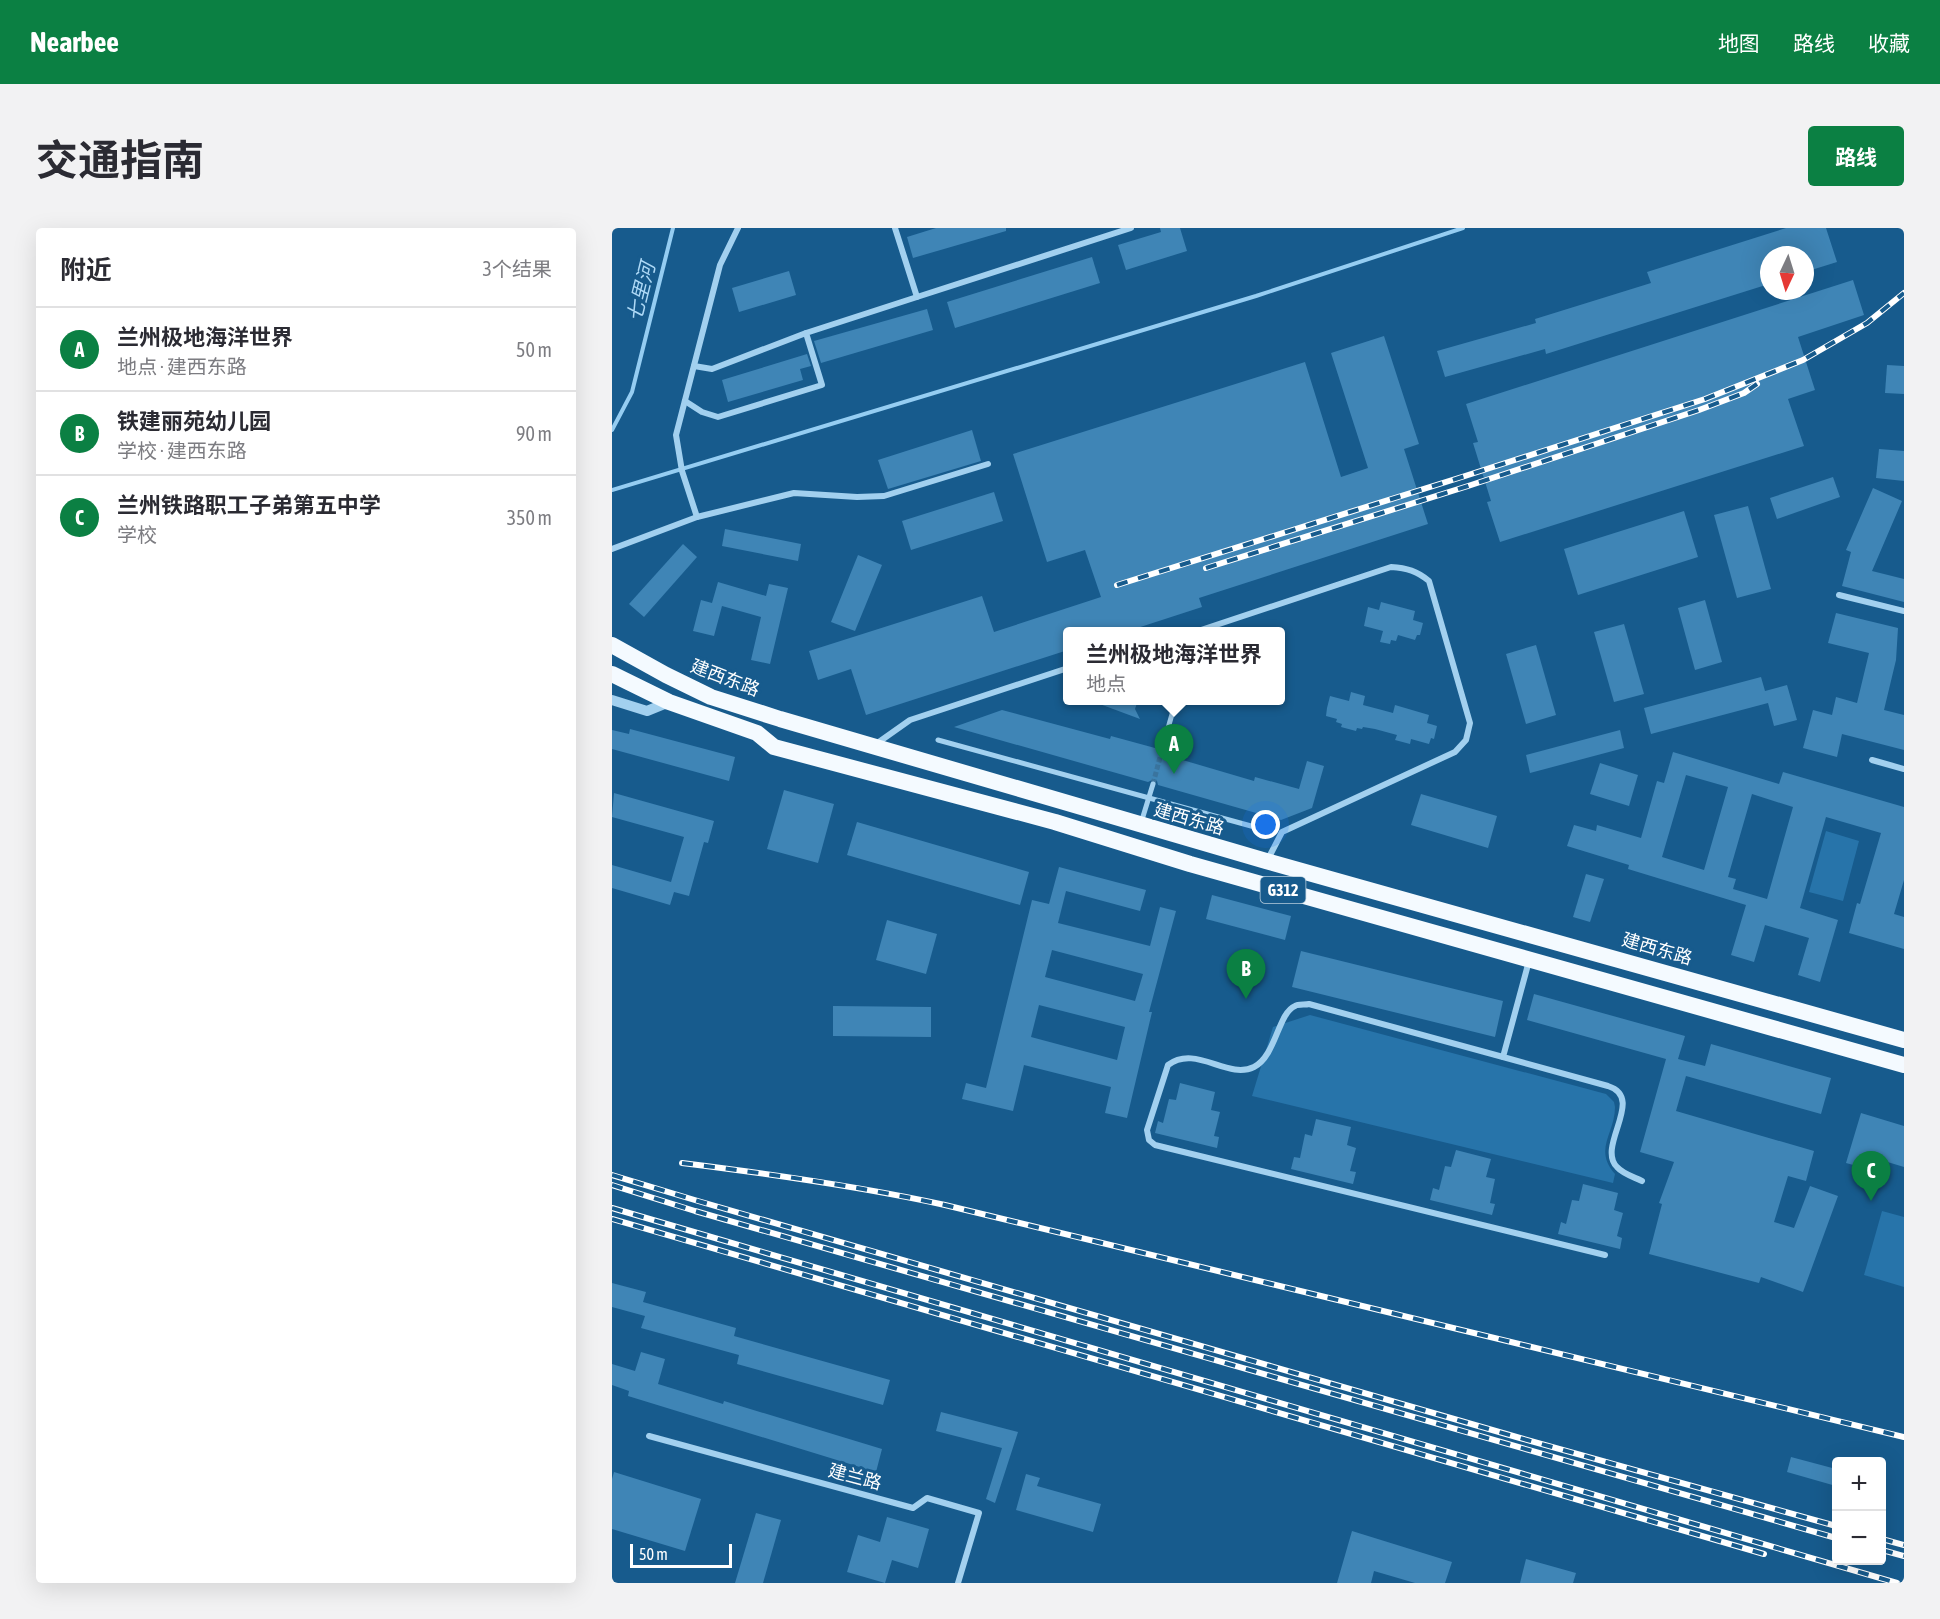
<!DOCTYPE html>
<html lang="zh">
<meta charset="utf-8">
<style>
:root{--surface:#fff;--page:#f2f2f3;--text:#2b2b33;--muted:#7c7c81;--line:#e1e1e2;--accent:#0b8043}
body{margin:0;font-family:"Asap Condensed","Noto Sans SC",sans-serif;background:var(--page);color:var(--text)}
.controls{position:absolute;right:18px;bottom:18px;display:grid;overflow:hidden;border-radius:6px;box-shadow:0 6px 24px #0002}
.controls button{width:54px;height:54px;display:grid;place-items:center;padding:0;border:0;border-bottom:2px solid var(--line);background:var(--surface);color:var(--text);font:30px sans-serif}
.compass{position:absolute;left:1148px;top:18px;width:54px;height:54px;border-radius:50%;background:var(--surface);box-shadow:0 6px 24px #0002;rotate:184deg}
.scale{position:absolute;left:18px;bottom:15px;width:102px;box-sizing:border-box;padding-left:6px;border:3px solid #fff;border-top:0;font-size:16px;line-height:21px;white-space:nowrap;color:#fff;-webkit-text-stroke:4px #175b8d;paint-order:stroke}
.you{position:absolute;left:654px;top:597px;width:21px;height:21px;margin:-15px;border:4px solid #fff;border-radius:50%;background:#1a73e8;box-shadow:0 0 0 9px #1a73e833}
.badge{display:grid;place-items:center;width:39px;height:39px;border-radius:50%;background:var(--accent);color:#fff;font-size:20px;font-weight:700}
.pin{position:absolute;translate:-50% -50px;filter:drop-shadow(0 2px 3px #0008)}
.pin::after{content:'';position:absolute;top:32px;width:21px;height:18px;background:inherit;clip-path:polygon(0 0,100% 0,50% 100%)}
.popup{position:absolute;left:451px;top:399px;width:222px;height:78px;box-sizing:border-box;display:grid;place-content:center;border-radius:6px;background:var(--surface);filter:drop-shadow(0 2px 4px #0005);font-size:20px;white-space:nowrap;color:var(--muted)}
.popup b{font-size:22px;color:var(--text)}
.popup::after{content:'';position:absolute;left:50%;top:100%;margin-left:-12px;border:12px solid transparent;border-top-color:var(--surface)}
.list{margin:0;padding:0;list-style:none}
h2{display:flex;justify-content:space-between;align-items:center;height:78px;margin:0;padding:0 24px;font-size:26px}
h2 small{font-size:20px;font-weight:400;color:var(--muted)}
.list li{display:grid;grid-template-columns:39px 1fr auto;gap:18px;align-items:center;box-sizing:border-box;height:84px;padding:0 24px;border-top:2px solid var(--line)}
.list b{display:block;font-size:22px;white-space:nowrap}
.list p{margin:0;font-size:20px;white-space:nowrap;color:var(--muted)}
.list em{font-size:20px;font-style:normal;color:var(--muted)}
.map{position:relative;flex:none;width:1292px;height:1355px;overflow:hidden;border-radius:6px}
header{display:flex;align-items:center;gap:36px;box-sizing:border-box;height:84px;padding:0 30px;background:var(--accent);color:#fff}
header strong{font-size:28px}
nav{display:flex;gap:33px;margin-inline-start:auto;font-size:21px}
.intro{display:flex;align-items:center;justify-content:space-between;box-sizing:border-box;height:144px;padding:0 36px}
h1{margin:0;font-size:42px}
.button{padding:15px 27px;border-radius:6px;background:var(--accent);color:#fff;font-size:21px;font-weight:700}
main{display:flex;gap:36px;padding:0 36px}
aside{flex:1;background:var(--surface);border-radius:6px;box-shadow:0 6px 24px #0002}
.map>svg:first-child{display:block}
.green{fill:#2774aa}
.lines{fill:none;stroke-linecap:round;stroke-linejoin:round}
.stream{stroke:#95cdf2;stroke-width:4}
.building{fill:#3f85b6;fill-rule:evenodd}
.pedestrian-tunnel{stroke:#3a749e;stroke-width:5;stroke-dasharray:5 2.5;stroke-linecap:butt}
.pedestrian{stroke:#a2d0ef;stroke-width:5}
.minor{stroke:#a2d0ef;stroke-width:6}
.tertiary{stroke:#a2d0ef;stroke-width:10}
.trunk{stroke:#f4faff;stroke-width:16}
.rail-casing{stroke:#fff;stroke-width:6}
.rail{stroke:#175b8d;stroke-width:4;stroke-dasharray:11;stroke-linecap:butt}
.labels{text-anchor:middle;stroke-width:6;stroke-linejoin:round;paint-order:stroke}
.shield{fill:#175b8d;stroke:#b9cedd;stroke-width:1.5}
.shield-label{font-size:16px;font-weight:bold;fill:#fff}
.street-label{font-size:18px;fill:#fff;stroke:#175b8d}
.water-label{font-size:20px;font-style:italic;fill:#aed9f6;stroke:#175b8d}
</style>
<header>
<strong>Nearbee</strong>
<nav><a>地图</a><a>路线</a><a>收藏</a></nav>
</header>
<div class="intro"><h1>交通指南</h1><a class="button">路线</a></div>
<main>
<aside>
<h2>附近<small>3个结果</small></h2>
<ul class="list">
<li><span class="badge">A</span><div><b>兰州极地海洋世界</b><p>地点 · 建西东路</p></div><em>50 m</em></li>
<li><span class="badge">B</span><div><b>铁建丽苑幼儿园</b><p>学校 · 建西东路</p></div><em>90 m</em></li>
<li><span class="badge">C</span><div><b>兰州铁路职工子弟第五中学</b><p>学校</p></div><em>350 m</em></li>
</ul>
</aside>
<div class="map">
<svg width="1292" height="1355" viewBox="0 0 1292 1355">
<rect width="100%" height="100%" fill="#175b8d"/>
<!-- green -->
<g class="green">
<path d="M1214,603L1247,613L1231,673L1197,664Z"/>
<path d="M698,787L994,866L1002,874L1003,879C1003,906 981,921 1003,946L1001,955L640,868L661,799Z"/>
<path d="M1270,983L1292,989V1059L1252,1047Z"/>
</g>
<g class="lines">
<!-- stream -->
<g class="stream">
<path d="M0,202L20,164L61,0"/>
<path d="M0,262L644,68L851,0"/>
</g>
</g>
<!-- building -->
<g class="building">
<path d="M324,0H394V3L301,30L295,9Z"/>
<path d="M548,0H568L575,23L514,42L506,17L549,4Z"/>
<path d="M1174,0H1214L1225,34L1193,44V27H1157V56L934,126L933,121L833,149L825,123L924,95L923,91L1039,55L1035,44Z"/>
<path d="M480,29L488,55L343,100L335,74Z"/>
<path d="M177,43L184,67L127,84L120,60Z"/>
<path d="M1241,52L1252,87L1186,109L1203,162L1176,171L1192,218L888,314L875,274L879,273L861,215L866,214L854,176Z"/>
<path d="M315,81L321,102L209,135L202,113Z"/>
<path d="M772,108L807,216L792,221L816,296L587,370L590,379L513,404H456V422L254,487L239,441L206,452L197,423L370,368L382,404L489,369L473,322L435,334L401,226L693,134L729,249L756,240L719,125Z"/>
<path d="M195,126L199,138L188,141L191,152L116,174L110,152Z"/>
<path d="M1275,137L1292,138V166L1273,165Z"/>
<path d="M360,202L369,233L276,261L266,232Z"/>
<path d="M1267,221L1292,223V253L1264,250Z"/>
<path d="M1221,249L1228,269L1165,291L1158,270Z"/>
<path d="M1261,260L1290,273L1260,343L1292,351V374L1230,358L1239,324L1234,322Z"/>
<path d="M382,264L391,293L299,322L290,293Z"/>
<path d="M1136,278L1159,361L1125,370L1102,287Z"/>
<path d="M1072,283L1086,329L966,367L952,321Z"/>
<path d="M113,301L189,316L186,333L110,318Z"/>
<path d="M71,316L85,329L32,389L17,376Z"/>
<path d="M246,327L270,337L243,403L219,394Z"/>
<path d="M106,354L154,368L157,356L176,360L158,436L139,432L149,389L110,378L102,408L81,403L89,372L100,375Z"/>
<path d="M1093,372L1110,434L1083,442L1066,380Z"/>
<path d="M769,374L803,383L801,392L811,395L808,407H805L803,412L786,407L784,413L779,412L778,416L768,414L771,403L752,398L756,379L767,382Z"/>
<path d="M1224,385L1286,400L1284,432L1272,482L1292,487V522L1230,506L1225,529L1191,520L1201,482L1220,487L1224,469L1245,475L1257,425L1216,415Z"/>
<path d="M1012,396L1032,466L1002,474L982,404Z"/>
<path d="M924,417L944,487L914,496L894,426Z"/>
<path d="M1149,449L1153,463L1175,457L1185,492L1162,498L1156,475L1039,506L1032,480Z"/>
<path d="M739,464L753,468L751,477L770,482L781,485L783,477L817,487L815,495L825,498L822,511L819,510L817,516L799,511L798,516L783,512L785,507L763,501L751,499L750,501L745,500L744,503L729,499L730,496L724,494L725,491L714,488L715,480L718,468L737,473Z"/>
<path d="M485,472H526L523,481L528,491L485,475Z"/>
<path d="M390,482L498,511L499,508L543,520L544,516L549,522L553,523L556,519L559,521L557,528L642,553L643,549L687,561L695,533L712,538L700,580L669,592L546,557L545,553L542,551L536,554L342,499Z"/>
<path d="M18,501L123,529L117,553L0,521V502L17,506Z"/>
<path d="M1008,502L1012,520L918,545L914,527Z"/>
<path d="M1061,524L1167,556L1171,544L1292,579V652L1282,686L1292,689V721L1237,705L1245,675L1248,676L1269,605L1214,589L1188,680L1226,692L1208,754L1186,747L1197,710L1153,697L1142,734L1119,727L1134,677L1016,641L1017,637L955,618L962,597L984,603L985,597L1029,610L1045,553L1052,555ZM1074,547L1116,559L1092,642L1050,629ZM1140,566L1181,579L1155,671L1121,661L1124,651L1116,649Z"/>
<path d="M988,535L1026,547L1017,578L978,566Z"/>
<path d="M172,562L222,576L206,635L155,621Z"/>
<path d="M2,565L102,593L96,615L92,614L77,668L62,664L58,677L0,660V637L59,654L72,609L0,589Z"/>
<path d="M809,566L885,588L876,620L799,597Z"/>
<path d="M245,594L417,644L408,677L235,627Z"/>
<path d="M447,639L534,662L528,683L454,663L446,695L538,718L548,679L564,683L537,784H540L515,890L493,885L499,859L412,837L401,883L350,871L354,855L374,860L420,672L437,676ZM440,722L531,746L523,773L433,749ZM427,777L513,799L505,832L419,809Z"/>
<path d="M974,646L992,651L978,694L961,689Z"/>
<path d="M600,667L679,688L673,712L594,691Z"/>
<path d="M275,692L325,706L314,746L264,732Z"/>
<path d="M689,723L891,773L883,809L680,759Z"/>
<path d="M922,766L1073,808L1066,831L1093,838L1099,816L1219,850L1209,886L1074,848L1064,883L1202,923L1194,953L1176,948L1162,994L1182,1000L1198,958L1226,968L1191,1064L1149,1049L1147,1055L1037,1026L1050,976L1047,975L1062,934L1028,924L1054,831L915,792Z"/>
<path d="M221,778L319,779V809L221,808Z"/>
<path d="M568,855L603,864L599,882L608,884L602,908L607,909L605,920L543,905L546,893L551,895L557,871L564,872Z"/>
<path d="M1249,885L1292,898V939L1259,929L1256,941L1234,935Z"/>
<path d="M704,891L739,899L735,917L744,920L738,943L744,944L741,956L679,941L682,929L688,930L693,906L700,908Z"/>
<path d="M844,922L879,931L874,949L883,951L878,975L883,976L880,987L818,972L821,960L827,962L833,938L839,939Z"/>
<path d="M971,956L1006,965L1002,982L1011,985L1005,1008L1010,1010L1008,1021L946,1006L949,994L954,996L960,972L967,973Z"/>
<path d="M0,1055L34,1064L31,1074L124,1100L122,1108L278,1152L271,1177L125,1136L127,1127L29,1100L33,1088L0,1079Z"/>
<path d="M29,1124L53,1131L46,1156L111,1176L112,1173L270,1221L264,1244L16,1168L17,1163L0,1157V1136L23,1143Z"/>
<path d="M329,1184L406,1204L383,1275L374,1271L390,1220L324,1203Z"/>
<path d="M1179,1229L1224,1241V1258L1175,1244Z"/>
<path d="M2,1244L89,1271L73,1323L0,1301V1251Z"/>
<path d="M414,1246L428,1250L425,1258L489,1276L481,1304L404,1282Z"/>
<path d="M144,1285L169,1292L151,1355H123Z"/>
<path d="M275,1289L317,1301L306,1340L280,1332L273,1355L235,1344L246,1307L268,1314Z"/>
<path d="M740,1303L840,1334L833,1355H803L762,1343L759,1355H725Z"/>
<path d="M914,1331L964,1345L961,1355H908Z"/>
</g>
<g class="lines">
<!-- pedestrian-tunnel -->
<path class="pedestrian-tunnel" d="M541,556L551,518"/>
<!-- pedestrian -->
<g class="pedestrian">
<path d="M326,512L650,601"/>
<path d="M551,518L564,472"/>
<path d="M529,595L541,556"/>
</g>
<!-- minor -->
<g class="minor">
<path d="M283,0L305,69L519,0"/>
<path d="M82,138L100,141L194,105"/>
<path d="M73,173L90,184L106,189L210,157L194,105L305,69"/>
<path d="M85,289L70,243L64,207L108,37L126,0"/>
<path d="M0,321L85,289L182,265L245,269L272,268L376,236"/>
<path d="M1227,367L1292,383"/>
<path d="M583,404L779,339C795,340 805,343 817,353L858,495L854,512L843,524L670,604L656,631"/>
<path d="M264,516L298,492L456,440"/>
<path d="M1260,532L1292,541"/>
<path d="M917,733L891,829L996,858C1034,870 984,918 1005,939C1011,946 1022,949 1030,953"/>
<path d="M891,829L697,776C693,777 686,776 683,778C666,785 664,828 642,839C615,852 584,816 556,837L535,902L537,912L543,917L993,1027"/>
<path d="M37,1208L301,1280L315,1270L367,1285L346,1355"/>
</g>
<!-- tertiary -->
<path class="tertiary" d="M0,472L35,483L57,474"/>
<!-- trunk -->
<g class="trunk">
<path d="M0,417L54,447L99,469L168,491L654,633L1292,812"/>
<path d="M0,446L57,474L145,505L162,519L443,594L578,636L1292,837"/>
</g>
<defs>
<g id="rail">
<path d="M594,340L856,258L1087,182L1132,165L1145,156"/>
<path d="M505,357L853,248L1093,171L1191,132L1255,95L1292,65"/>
<path d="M70,935C159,946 246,958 333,977L1292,1209"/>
<path d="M0,947L86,973L908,1210L1224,1298"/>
<path d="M0,957L83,983L1224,1310"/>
<path d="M0,980L1285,1355"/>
<path d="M0,991L1152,1326"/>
<path d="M1270,1311L1292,1317"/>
<path d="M1270,1322L1292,1328"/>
</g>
</defs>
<!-- rail casing -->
<use href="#rail" class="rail-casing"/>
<!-- rail -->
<use href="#rail" class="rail"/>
</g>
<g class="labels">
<!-- shield labels -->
<rect class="shield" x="648.5" y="649" width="45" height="26" rx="4.5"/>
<g class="shield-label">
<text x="671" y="668">G312</text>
</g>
<!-- street labels -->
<g class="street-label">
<text transform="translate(113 450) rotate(21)" y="6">建西东路</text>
<text transform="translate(577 591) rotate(16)" y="6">建西东路</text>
<text transform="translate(1045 721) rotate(16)" y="6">建西东路</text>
<text transform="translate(243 1249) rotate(15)" y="6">建兰路</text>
</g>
<!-- water labels -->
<g class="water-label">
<text transform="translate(29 64) rotate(-76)" y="7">七里河</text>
</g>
</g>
</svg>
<div class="controls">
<button>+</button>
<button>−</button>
</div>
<svg class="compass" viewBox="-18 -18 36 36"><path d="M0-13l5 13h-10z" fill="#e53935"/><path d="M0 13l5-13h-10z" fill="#7c7c81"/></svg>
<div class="scale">50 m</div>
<div class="you"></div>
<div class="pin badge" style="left:562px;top:546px">A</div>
<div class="popup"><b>兰州极地海洋世界</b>地点</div>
<div class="pin badge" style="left:634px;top:771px">B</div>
<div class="pin badge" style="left:1259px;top:973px">C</div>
</div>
</main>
